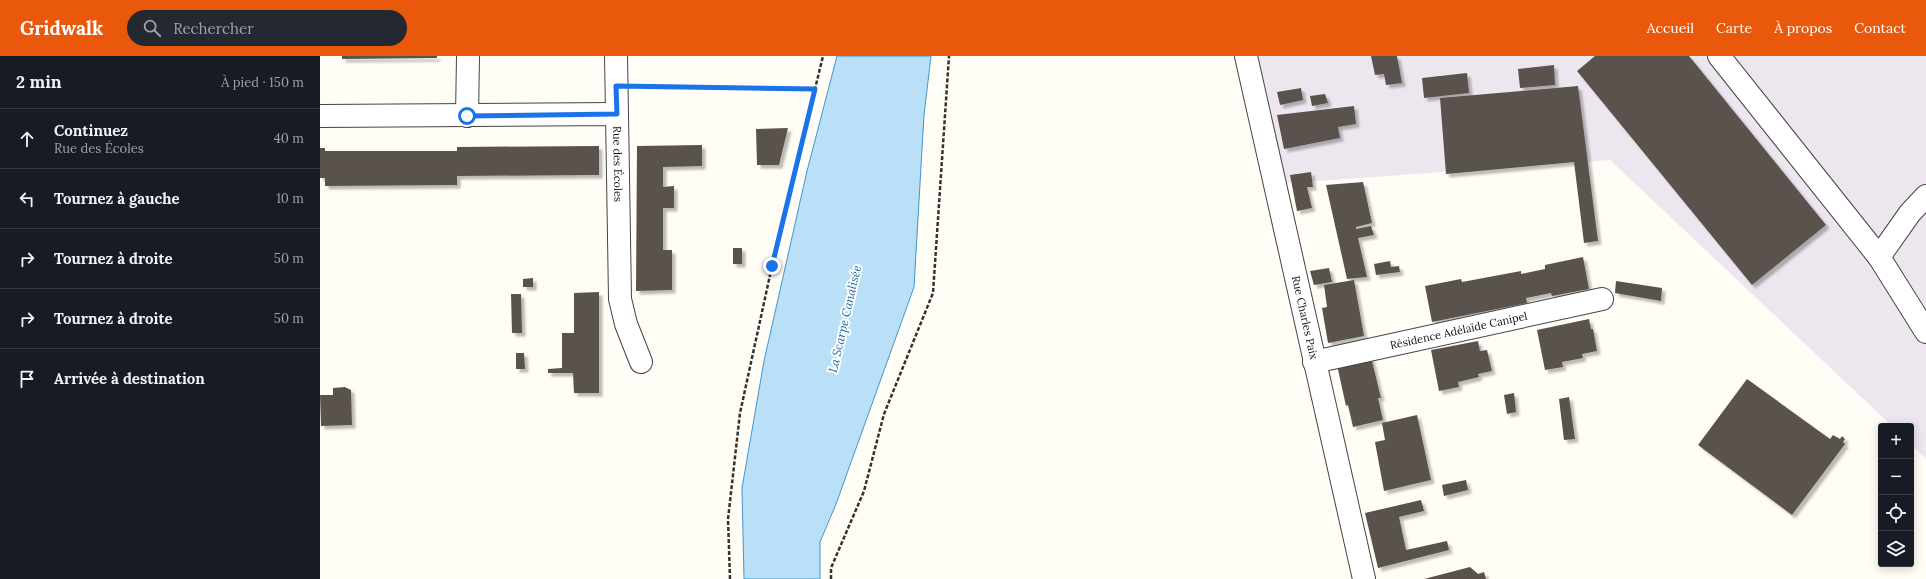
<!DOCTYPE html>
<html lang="fr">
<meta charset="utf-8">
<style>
:root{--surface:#171b24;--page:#242831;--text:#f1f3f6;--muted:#9ea1a6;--line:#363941;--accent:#ea580c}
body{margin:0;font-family:Lora,serif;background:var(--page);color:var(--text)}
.controls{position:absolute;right:12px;bottom:12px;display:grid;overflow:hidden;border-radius:4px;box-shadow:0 2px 10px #0003}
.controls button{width:36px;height:36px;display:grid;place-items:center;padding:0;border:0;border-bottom:1px solid var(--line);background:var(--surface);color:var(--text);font:20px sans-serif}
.stop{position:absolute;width:12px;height:12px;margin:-9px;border:3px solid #1a73e8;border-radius:50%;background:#fff}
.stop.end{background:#1a73e8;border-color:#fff;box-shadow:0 1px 4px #0008}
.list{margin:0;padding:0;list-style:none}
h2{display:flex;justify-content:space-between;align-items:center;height:52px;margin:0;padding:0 16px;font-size:17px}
h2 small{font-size:13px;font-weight:400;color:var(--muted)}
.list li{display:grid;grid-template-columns:26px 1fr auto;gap:12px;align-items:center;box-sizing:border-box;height:60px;padding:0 16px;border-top:1px solid var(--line)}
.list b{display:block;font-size:15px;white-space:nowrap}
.list p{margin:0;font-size:13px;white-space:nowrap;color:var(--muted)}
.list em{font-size:13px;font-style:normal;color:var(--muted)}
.icon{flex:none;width:22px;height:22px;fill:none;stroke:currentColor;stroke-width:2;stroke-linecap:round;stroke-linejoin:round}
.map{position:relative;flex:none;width:1606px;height:523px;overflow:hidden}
header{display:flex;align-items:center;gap:24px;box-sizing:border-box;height:56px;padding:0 20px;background:var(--accent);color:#fff}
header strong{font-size:19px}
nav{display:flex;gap:22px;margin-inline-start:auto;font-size:14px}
.search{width:280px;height:36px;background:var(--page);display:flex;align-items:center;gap:10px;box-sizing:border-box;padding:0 14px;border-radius:22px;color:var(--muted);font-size:15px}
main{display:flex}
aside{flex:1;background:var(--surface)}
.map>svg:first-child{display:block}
.industrial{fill:#eee6ef}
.water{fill:#b9e0f7;stroke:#3f96cf}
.building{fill:#5a524d;filter:url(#shadow)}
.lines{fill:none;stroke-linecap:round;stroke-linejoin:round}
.minor-casing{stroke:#444;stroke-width:24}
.path{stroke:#333;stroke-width:2.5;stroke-dasharray:4 2;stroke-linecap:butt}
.minor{stroke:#fff;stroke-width:22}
.route{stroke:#1a73e8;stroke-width:5}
.labels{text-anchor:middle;stroke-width:4;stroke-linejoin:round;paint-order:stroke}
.street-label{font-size:11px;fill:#111;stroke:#fff}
.water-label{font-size:12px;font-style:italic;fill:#1768a6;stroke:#fff}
</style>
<header>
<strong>Gridwalk</strong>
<div class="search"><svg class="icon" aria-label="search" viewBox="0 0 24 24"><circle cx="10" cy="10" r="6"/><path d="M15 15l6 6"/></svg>Rechercher</div>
<nav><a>Accueil</a><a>Carte</a><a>À propos</a><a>Contact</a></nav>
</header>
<main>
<aside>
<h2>2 min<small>À pied · 150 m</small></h2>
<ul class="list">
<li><svg class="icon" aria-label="ahead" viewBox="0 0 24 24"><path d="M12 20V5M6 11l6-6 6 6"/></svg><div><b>Continuez</b><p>Rue des Écoles</p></div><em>40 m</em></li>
<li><svg class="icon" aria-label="left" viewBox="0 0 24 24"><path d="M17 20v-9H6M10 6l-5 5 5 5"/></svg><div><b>Tournez à gauche</b></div><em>10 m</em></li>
<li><svg class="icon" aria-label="right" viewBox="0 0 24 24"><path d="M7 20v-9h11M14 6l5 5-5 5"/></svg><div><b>Tournez à droite</b></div><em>50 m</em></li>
<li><svg class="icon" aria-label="right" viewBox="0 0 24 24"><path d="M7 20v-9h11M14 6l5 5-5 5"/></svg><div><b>Tournez à droite</b></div><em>50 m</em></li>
<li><svg class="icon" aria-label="arrive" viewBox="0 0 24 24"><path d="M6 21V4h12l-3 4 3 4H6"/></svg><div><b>Arrivée à destination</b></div></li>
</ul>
</aside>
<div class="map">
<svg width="1606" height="523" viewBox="0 0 1606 523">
<defs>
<filter id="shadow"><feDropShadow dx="3.5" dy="3.5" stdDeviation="1" flood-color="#0004"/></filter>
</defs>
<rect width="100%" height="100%" fill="#fffdf5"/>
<!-- industrial -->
<path class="industrial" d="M926,0H1606V403L1591,388V370H1572L1290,104L956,128Z"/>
<!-- water -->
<path class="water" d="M517,0H611L604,59L594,231L516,448L500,486V523H424L422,432L444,305L487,115Z"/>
<!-- building -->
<g class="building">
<path d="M22,0H117V2L22,3Z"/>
<path d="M1051,0H1077L1082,27L1066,29L1064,18L1055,19Z"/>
<path d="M1275,0H1369L1506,169L1432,229L1257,15Z"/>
<path d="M1234,9L1235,29L1200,32L1198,13Z"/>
<path d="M1147,17L1149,37L1104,42L1102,22Z"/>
<path d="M1258,30L1278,185L1264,187L1254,106L1126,118L1120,42Z"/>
<path d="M981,32L983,44L960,49L957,36Z"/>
<path d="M1005,38L1008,47L992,50L990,40Z"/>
<path d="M1034,50L1036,68L1018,71L1020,82L964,93L957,59Z"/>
<path d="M468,72L459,109H437L436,73Z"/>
<path d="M382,89V110L343,111V131L354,130V152H343V194H352V234L316,235L317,90Z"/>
<path d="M279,90V119L137,120V129L5,130V122H0V92H5V95H137V91Z"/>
<path d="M991,116L993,131H987L992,152L977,155L970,119Z"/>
<path d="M1043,126L1052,167L1036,171V173L1051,170L1054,179L1038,182L1047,221L1027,223L1006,129Z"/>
<rect x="413" y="192" width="9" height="16"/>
<path d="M1263,201L1269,233L1232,240L1231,237L1206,242L1207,247L1112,266L1105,230L1141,223L1142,226L1201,215V218L1225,213V209Z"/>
<path d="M1070,205L1071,211L1079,210L1080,216L1056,219L1054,208Z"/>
<path d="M1009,212L1012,226L994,229L990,215Z"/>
<path d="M213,222V231H203V223Z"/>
<path d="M1034,224L1044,280L1008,287L1002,252L1007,251L1004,229Z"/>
<path d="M1296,225L1342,232L1341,245L1295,237Z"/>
<path d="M279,236V337H254L253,317H228V313L242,312V277H254V237Z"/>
<path d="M191,238H201L202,277H192Z"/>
<path d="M1269,263L1271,273H1273L1277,295L1262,298L1263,302L1242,306L1243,311L1225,314L1217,274Z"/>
<path d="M1158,285L1160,295L1167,294L1172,315L1158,318L1159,321L1138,326L1139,331L1119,335L1111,294Z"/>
<path d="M196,297H204L205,313H196Z"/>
<path d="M1051,301L1061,342H1058L1063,364L1033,371L1028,349L1026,350L1017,309Z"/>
<path d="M1427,323L1510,383L1513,379L1520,383L1522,380L1525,383L1523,386L1525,388L1472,459L1378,389Z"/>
<path d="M25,331L31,334L32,369L1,370L0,339H13V332Z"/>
<path d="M1194,337L1196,356L1187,358L1184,339Z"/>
<path d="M1249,341L1255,383L1244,384L1239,343Z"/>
<path d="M1097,359L1111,424L1064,435L1055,386L1065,384L1062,367Z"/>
<path d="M1146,424L1148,434L1124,440L1122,429Z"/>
<path d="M1101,444L1104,455L1079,461L1086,494L1127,485L1129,494L1058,512L1045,457Z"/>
<path d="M1150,511L1158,518L1164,516L1166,523H1104Z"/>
</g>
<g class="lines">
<defs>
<g id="minor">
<path d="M296,0L297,58"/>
<path id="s1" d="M926,0L1044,523"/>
<path d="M1399,0L1559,201"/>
<path id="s2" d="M0,60L297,58L300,243L306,268L321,306"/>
<path d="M147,60L148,0"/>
<path d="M1606,140L1590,157L1559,201L1606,276"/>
<path id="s3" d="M994,306L1282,243"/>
</g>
</defs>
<!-- minor casing -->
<use href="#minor" class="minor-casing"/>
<!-- path -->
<g class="path">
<path d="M320,30L495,33"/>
<path d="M410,523L408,463L420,357L452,210L503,0"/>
<path d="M511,523V512L544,435L564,358L613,237L629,0"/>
</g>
<!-- minor -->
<use href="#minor" class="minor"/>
</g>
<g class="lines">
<!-- route -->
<path class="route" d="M147,60L297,58L296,30L495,33L452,210"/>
</g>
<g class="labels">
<!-- street labels -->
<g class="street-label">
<text dy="4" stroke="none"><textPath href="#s2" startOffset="347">Rue des Écoles</textPath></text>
<text dy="4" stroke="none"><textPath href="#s1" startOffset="268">Rue Charles Paix</textPath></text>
<text dy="4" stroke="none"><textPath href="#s3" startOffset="148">Résidence Adélaïde Canipel</textPath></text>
</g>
<!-- water labels -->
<g class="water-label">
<text transform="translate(525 263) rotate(-77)" y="4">La Scarpe Canalisée</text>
</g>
</g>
</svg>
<div class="controls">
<button>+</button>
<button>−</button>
<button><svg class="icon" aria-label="locate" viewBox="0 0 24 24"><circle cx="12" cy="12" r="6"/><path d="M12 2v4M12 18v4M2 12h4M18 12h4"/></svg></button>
<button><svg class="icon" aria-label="layers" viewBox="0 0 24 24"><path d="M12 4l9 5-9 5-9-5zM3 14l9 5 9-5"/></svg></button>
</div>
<div class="stop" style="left:147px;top:60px"></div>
<div class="stop end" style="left:452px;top:210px"></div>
</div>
</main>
